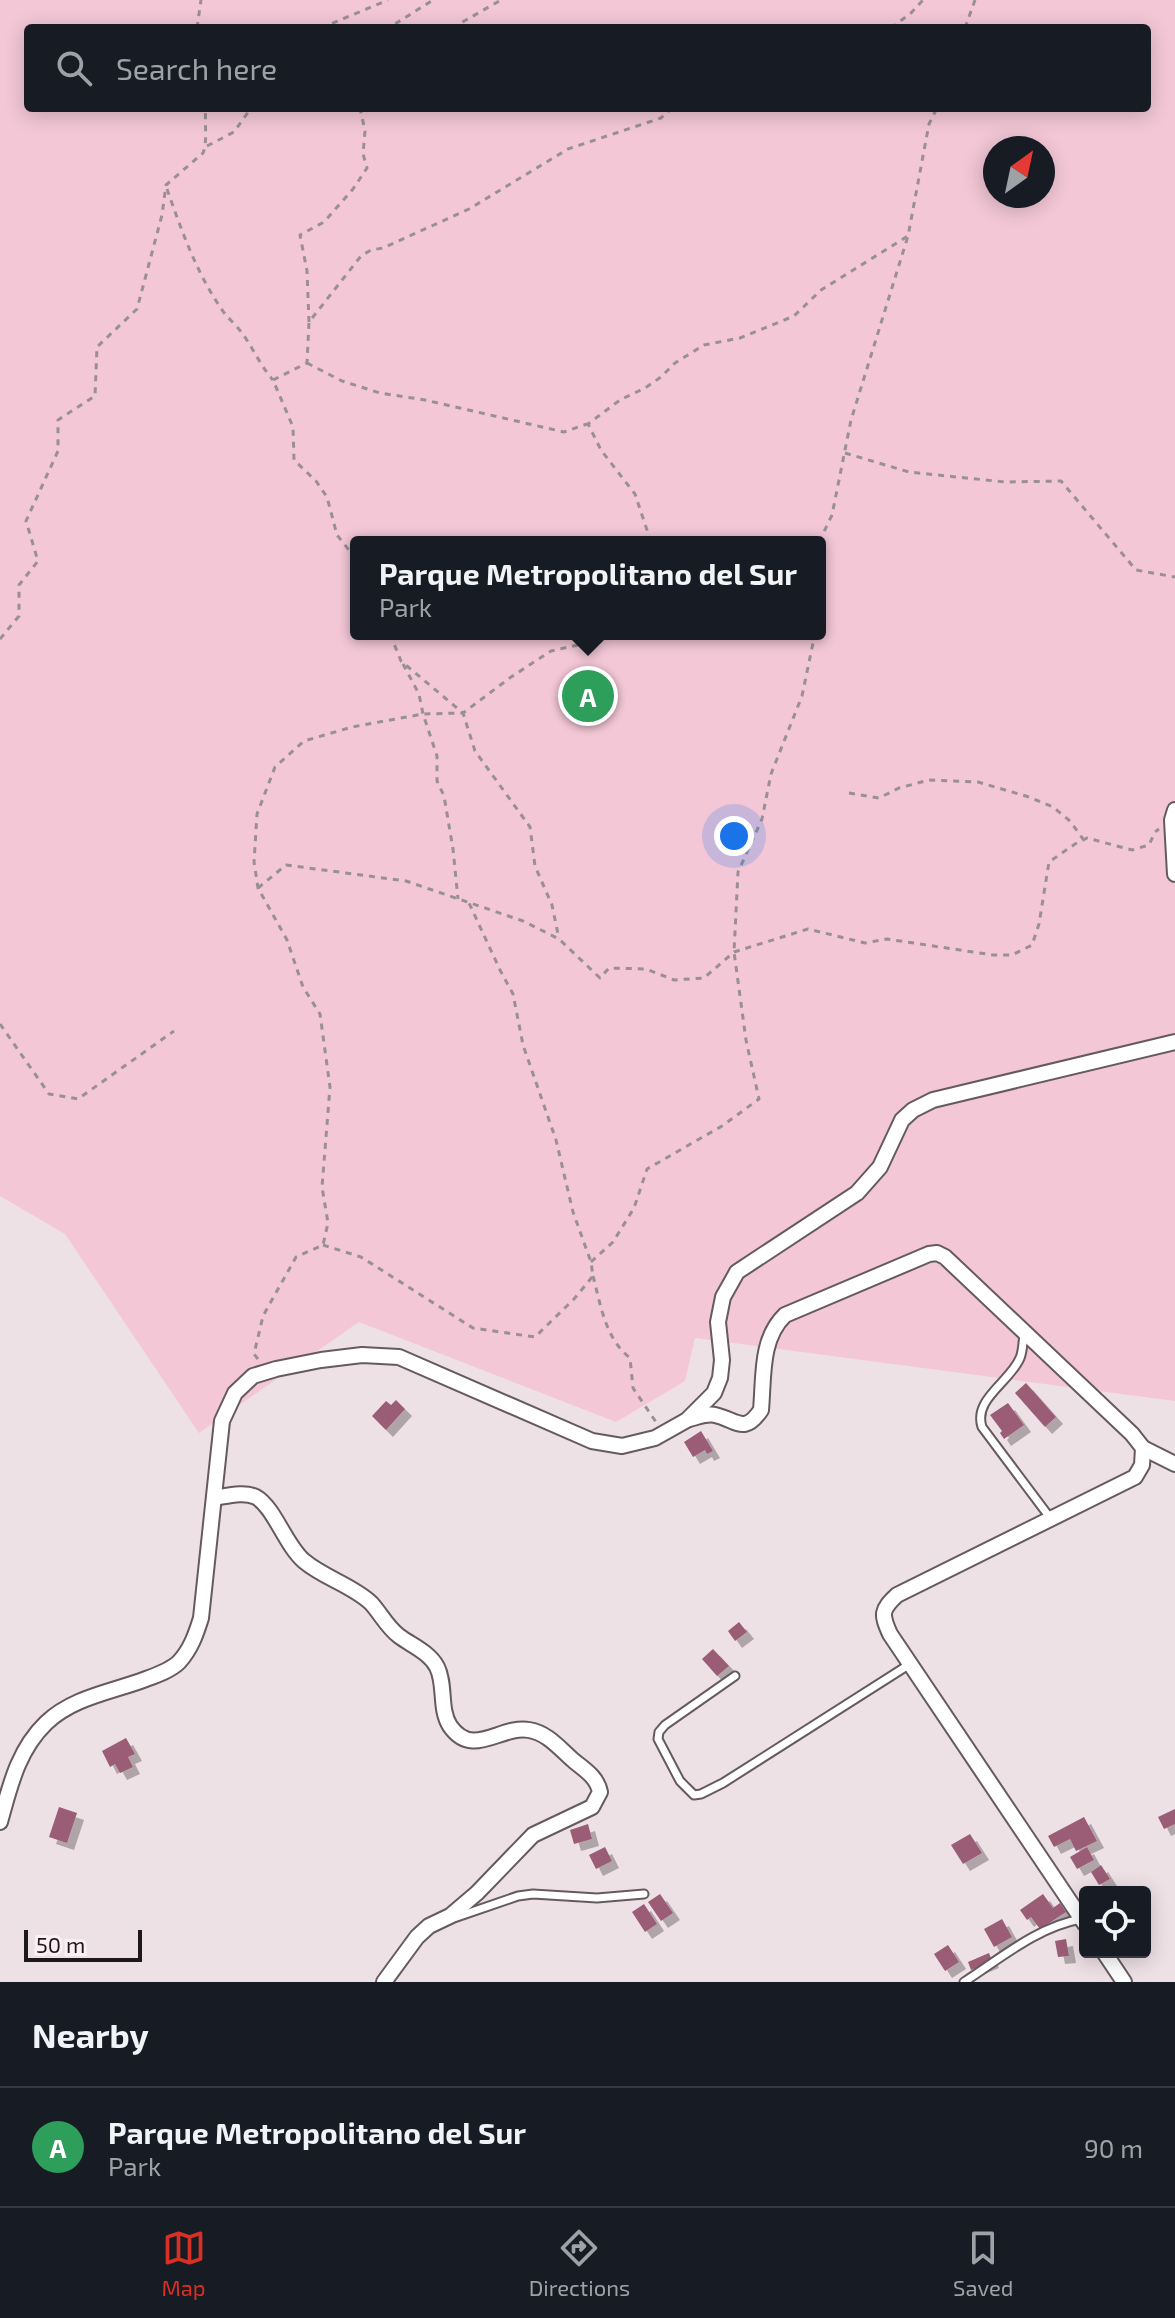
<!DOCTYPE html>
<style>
:root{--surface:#171b24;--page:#242831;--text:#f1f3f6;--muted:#9ea1a6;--line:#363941;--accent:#d93025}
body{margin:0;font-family:"Exo 2",sans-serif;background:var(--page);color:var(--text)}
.controls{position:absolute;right:24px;bottom:24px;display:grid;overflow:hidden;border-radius:8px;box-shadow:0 4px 20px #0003}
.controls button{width:72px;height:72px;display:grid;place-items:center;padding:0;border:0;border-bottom:2px solid var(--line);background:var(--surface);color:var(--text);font:40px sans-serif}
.compass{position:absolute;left:983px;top:136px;width:72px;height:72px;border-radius:50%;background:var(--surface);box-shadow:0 4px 20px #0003;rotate:33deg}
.scale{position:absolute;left:24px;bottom:20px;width:118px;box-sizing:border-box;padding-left:8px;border:4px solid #1d191a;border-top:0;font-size:22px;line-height:28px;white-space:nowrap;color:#1d191a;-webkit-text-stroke:6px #fbeff3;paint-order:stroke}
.you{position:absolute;left:734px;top:836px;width:28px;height:28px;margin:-20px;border:6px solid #fff;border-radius:50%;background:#1a73e8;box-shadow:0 0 0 12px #1a73e833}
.badge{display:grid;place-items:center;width:52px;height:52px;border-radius:50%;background:var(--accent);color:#fff;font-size:26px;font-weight:700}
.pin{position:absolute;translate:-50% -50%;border:4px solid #fff;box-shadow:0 2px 8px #0006}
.popup{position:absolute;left:350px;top:536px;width:476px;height:104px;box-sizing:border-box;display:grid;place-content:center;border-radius:8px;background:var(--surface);filter:drop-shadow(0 2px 6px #0005);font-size:26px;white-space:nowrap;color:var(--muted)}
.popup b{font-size:30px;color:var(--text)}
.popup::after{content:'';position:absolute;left:50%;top:100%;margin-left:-16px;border:16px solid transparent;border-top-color:var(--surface)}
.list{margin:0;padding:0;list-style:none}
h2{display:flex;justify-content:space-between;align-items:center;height:104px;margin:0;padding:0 32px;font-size:34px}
h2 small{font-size:26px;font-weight:400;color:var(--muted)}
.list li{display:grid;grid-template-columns:52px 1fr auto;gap:24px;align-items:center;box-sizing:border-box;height:120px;padding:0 32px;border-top:2px solid var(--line)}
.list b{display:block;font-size:30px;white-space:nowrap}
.list p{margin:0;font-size:26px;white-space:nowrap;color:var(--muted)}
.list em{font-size:26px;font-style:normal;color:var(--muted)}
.icon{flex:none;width:44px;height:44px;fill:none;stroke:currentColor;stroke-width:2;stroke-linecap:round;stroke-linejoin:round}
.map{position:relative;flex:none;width:1175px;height:1982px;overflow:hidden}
.search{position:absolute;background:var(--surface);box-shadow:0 4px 20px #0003;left:24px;right:24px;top:24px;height:88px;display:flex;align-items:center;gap:20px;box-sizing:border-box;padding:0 28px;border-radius:8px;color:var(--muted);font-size:30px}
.sheet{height:224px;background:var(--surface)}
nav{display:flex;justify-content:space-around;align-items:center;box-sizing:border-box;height:112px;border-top:2px solid var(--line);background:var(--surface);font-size:22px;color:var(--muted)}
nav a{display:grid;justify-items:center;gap:4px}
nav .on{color:var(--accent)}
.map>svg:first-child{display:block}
.green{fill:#f3c7d6;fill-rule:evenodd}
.building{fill:#9b5c75;filter:url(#shadow)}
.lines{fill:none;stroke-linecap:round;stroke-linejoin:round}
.lane-casing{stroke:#655b5e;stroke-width:11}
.street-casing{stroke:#655b5e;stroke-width:18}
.path{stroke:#999093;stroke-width:3;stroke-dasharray:6 6;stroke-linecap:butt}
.lane{stroke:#fff;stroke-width:7}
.street{stroke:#fff;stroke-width:14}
</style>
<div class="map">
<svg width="1175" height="1982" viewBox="0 0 1175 1982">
<defs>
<filter id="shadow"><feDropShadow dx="7" dy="7" stdDeviation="0" flood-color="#0004"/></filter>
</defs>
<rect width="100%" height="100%" fill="#eee1e5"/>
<!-- green -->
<path class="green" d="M0,0H1175V1401L695,1338L685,1381L616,1422L359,1322L199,1433L65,1234L0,1196ZM28,28H1147V108H28ZM995,148H1043V196H995ZM356,542H820V634H356Z"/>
<!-- building -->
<g class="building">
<path d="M1026,1383L1056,1417L1045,1427L1015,1393Z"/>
<path d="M396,1400L405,1409L386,1430L372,1416L386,1401L391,1405Z"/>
<path d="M1008,1403L1024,1425L1004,1439L1000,1433L1002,1431L990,1415Z"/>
<path d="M701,1431L713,1451L707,1454L705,1450L693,1457L684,1442Z"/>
<path d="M739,1622L747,1632L735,1641L728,1631Z"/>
<path d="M713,1649L729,1666L717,1676L702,1659Z"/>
<path d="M126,1738L135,1754L128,1757L133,1767L120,1773L115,1764L110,1767L102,1751Z"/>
<path d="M59,1807L77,1813L67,1843L49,1837Z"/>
<path d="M1175,1809V1824L1164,1829L1158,1817Z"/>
<path d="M1084,1817L1097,1841L1076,1851L1070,1839L1054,1847L1048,1836Z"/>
<path d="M588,1824L592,1839L574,1844L570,1830Z"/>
<path d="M970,1834L982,1853L963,1864L951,1845Z"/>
<path d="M605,1847L612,1861L596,1869L589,1855Z"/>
<path d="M1087,1847L1094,1860L1077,1869L1070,1857Z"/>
<path d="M1101,1865L1110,1879L1099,1885L1091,1872Z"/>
<path d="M660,1894L673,1913L661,1921L648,1902Z"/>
<path d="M1043,1894L1053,1908L1060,1903L1066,1912L1040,1929L1031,1917L1027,1920L1020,1910Z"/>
<path d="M644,1904L657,1924L645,1932L632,1912Z"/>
<path d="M1002,1919L1012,1937L994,1947L984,1929Z"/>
<path d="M1066,1939L1069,1956L1058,1957L1055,1941Z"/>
<path d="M948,1945L959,1962L945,1971L934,1954Z"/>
<path d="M989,1953L992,1961L971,1970L968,1962Z"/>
</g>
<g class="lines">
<defs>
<g id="lane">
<path d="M1024,1333C1023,1341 1023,1351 1020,1358C1010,1382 973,1399 982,1427L1051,1519"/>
<path d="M735,1676L665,1725L659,1732L658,1739L680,1781L694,1795L701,1794L723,1783L910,1664"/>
<path d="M454,1918L518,1896L533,1894L597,1898L644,1894"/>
<path d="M964,1982C1001,1958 1037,1927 1081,1919"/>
</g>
<g id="street">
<path d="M1175,810L1172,820L1175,874"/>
<path d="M689,1419C698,1417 707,1413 715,1415C737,1420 744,1435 761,1410C764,1377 760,1339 785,1315L929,1254L937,1253L945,1257L1132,1434L1143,1448L1142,1465L1135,1477L897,1595C881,1610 881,1614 890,1634L1085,1924"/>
<path d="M1143,1448L1175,1464"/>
<path d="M214,1498C227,1496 244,1491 256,1497C274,1507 286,1546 304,1561C324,1578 352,1585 371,1603C381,1614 387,1627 399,1636C411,1645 429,1652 437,1667C446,1685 439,1709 450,1726C473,1759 500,1725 529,1730C548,1733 560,1749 574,1761C585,1770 597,1777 600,1792L592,1807L533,1835L477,1893L450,1916L429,1926L417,1937L384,1982"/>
<path d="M0,1822C10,1786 18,1750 46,1723C73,1697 112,1692 146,1679C157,1675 171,1670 179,1662C191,1649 196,1634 201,1618L222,1421L235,1393L253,1376L276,1369L321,1360L362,1355L399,1357L592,1441L622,1446L655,1438L687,1420L714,1393L720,1378L722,1360L718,1322L723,1297L737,1272L857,1193L880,1167L902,1120L913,1110L933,1100L1175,1042"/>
<path d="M1104,1952L1124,1982"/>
</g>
</defs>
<!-- lane casing -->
<use href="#lane" class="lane-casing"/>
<!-- street casing -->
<use href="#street" class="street-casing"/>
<!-- path -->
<g class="path">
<path d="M197,28L201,0"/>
<path d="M321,28L388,0"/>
<path d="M384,28L395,24L433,0"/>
<path d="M452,28L501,0"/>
<path d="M891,28L911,13L923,0"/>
<path d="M965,28L975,0"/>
<path d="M207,146L234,132L251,108"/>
<path d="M167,189C182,232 198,277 225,314C230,320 237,326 242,333C253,348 260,365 273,380"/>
<path d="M309,322L307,271L300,235L324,222L353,189L367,168L363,154L365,131L360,108"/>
<path d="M307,363L342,381L380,393L425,400L564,432L587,424"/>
<path d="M845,453L909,472L1005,482L1061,481L1136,570L1175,577"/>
<path d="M651,542L635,494L601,450L588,424L620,400L645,388L661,377L675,363L704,345L740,338L794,316L821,290L908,236"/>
<path d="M819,542L832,515L851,420L908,236L929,124L937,108"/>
<path d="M356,559L337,535L327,497L316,481L294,460L293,427L273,380L307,363L309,322L361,256L371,250L383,248L469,209L568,149L661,118L672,108"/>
<path d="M390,634L401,661L463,713L475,751L530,827L535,866L552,905L559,939"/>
<path d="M0,639L19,616V585L38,561L26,521L58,451V420L95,396L97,347L137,309L162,215L166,185L203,153C208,141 204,122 206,108"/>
<path d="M403,664L419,694L423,714L437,756V781L444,796L453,849L458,899"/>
<path d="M849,793L879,798L899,788L929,780L978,782L1029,797L1053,807L1070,821L1083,839"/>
<path d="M258,888L286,865L406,881L523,921L559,939L600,978L609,968L646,969L674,980L704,978L734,952L808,929L865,943L887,939L993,955H1012L1032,945L1039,924L1049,862L1075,844L1087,838L1132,850L1149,845L1155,832L1159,829"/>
<path d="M0,1024L49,1094L78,1099L174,1031"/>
<path d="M323,1245L361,1257L473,1328L535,1337L574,1299L593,1276L591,1262L573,1212L556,1140L523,1045L513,994L500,970L469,903"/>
<path d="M591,1262L613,1242L634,1208L647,1169L722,1126L759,1099L746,1040L734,952L738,872L762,819L771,774L802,696L813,643V634"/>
<path d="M593,1276C601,1306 605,1338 630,1358L633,1388L656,1422"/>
<path d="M258,1359L254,1354L263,1316L296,1257L323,1245L328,1223L322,1187L330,1087L320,1014L303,987L287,940L258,888L254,862L257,814L275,767L304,741L352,727L423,714L463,713L511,677L551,651L627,634"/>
</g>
<!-- lane -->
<use href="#lane" class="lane"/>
<!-- street -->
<use href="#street" class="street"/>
</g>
</svg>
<div class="controls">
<button><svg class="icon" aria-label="locate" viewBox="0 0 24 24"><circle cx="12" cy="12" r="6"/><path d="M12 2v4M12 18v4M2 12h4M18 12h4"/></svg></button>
</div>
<svg class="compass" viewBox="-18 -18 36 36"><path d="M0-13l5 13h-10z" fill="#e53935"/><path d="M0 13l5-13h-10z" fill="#9ea1a6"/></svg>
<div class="scale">50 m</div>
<div class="you"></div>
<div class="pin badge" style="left:588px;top:696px;background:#2e9e5b">A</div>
<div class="popup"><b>Parque Metropolitano del Sur</b>Park</div>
<div class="search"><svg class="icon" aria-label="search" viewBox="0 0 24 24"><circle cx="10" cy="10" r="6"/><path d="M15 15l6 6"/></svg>Search here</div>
</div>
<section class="sheet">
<h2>Nearby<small></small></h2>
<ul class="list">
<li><span class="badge" style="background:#2e9e5b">A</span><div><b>Parque Metropolitano del Sur</b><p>Park</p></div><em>90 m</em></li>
</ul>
</section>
<nav>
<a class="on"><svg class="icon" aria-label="map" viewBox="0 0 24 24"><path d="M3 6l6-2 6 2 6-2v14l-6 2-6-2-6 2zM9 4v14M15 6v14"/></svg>Map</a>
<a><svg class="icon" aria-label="directions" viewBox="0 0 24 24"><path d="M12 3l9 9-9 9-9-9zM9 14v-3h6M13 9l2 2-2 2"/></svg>Directions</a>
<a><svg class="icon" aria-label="saved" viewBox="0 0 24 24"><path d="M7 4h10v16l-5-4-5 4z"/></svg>Saved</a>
</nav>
